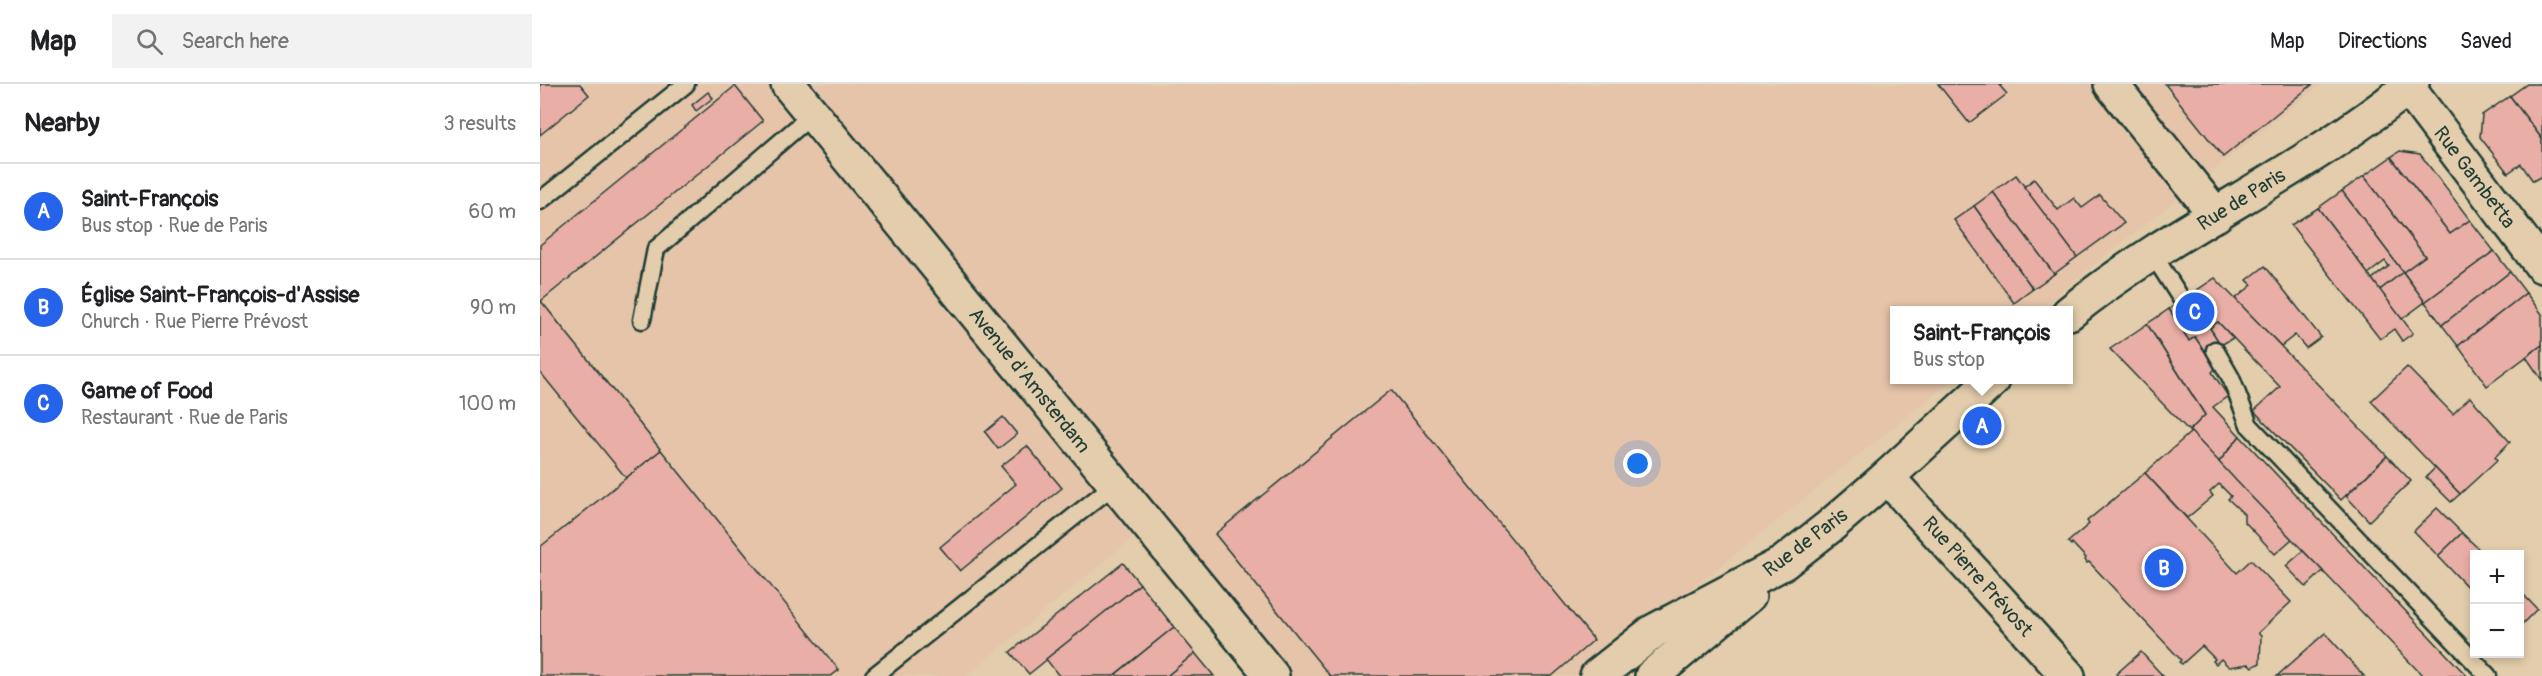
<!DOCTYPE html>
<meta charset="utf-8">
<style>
:root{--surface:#fff;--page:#f2f2f2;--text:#202124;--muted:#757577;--line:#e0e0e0;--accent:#2563eb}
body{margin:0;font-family:Pangolin,sans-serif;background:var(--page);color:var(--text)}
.controls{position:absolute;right:18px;bottom:18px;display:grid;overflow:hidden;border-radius:0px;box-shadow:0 3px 9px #0003}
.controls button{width:54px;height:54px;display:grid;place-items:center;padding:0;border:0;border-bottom:2px solid var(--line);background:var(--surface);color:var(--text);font:30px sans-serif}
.you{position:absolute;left:1098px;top:380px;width:21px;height:21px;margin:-15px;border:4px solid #fff;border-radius:50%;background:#1a73e8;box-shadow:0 0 0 9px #1a73e833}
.badge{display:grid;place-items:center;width:39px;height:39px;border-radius:50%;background:var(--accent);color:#fff;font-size:20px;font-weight:700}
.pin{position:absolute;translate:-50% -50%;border:3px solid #fff;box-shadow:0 2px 6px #0006}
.popup{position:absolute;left:1350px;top:222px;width:183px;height:78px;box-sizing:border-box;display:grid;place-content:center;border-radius:0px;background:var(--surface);filter:drop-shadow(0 2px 4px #0005);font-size:20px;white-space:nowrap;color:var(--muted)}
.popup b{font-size:22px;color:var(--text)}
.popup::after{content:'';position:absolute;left:50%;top:100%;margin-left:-12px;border:12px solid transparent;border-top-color:var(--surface)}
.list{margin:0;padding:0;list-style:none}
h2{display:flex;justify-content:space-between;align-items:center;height:78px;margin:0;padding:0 24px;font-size:26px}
h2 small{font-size:20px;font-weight:400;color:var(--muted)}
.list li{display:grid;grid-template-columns:39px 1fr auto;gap:18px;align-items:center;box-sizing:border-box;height:96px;padding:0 24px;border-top:2px solid var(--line)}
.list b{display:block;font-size:22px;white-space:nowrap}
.list p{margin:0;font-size:20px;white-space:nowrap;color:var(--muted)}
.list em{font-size:20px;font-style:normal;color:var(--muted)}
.icon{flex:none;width:33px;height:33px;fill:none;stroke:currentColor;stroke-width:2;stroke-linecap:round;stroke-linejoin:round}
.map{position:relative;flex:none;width:2002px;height:592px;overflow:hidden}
header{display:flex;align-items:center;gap:36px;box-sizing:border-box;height:84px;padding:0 30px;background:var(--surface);border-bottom:2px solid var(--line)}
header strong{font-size:28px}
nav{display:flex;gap:33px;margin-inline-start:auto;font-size:21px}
.search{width:420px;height:54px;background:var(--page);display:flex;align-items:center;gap:15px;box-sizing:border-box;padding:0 21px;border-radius:0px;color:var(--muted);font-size:22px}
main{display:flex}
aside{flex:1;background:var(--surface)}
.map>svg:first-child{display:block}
.built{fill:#e5c4aa}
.building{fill:#e9aea6;stroke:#1f3d34;stroke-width:1.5}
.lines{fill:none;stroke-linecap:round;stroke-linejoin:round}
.service-casing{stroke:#1f3d34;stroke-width:21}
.minor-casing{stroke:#1f3d34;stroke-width:38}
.tertiary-casing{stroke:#1f3d34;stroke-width:38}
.secondary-casing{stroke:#1f3d34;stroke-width:38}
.service{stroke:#e3cdac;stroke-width:16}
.minor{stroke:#e3cdac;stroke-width:33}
.tertiary{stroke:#e3cdac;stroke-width:33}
.secondary{stroke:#e3cdac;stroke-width:33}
.labels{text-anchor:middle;stroke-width:6;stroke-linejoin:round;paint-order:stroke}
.street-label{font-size:20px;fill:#1f3d34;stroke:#e3cdac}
</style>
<header>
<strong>Map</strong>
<div class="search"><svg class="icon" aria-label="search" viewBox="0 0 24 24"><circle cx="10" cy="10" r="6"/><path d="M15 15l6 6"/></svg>Search here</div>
<nav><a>Map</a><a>Directions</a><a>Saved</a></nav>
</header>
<main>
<aside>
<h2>Nearby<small>3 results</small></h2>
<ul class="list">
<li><span class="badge">A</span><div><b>Saint-François</b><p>Bus stop · Rue de Paris</p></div><em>60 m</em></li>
<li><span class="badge">B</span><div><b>Église Saint-François-d'Assise</b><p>Church · Rue Pierre Prévost</p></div><em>90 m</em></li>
<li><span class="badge">C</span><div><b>Game of Food</b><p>Restaurant · Rue de Paris</p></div><em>100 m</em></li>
</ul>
</aside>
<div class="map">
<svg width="2002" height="592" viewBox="0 0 2002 592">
<rect width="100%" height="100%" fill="#e3cdac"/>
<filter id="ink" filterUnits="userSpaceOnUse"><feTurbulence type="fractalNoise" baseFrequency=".0167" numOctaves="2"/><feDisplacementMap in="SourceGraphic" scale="12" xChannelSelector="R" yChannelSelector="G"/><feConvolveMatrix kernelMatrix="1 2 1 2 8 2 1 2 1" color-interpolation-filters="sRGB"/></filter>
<g filter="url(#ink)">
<!-- built -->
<path class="built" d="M0,0H1781L1498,226H1355V296H1412L1043,592H711L592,454L426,592H0Z"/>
<!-- building -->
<g class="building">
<path d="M0,0H40L49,11L0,51Z"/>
<path d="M1398,0H1462L1460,2L1467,10L1429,39Z"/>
<path d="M1625,0H1773L1683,73Z"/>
<path d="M1987,0H2002V55L1970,12Z"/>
<path d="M195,2L223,37L1,217L121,366L86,394L0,288V161Z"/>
<path d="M168,8L173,14L156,27L152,21Z"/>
<path d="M1970,12L2002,55V96L2000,93L1993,97L1981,80L1968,89L1940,53L1942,31Z"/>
<path d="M1860,67L1880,70L1930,136L1910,150L1851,73Z"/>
<path d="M1851,73L1910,150L1930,136L1954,167L1885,218L1863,188L1885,172L1824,92Z"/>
<path d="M1476,91L1537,173L1514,190L1453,108Z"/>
<path d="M1824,92L1885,172L1863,188L1802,107Z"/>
<path d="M1494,95L1518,126L1534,114L1542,124L1560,111L1584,139L1537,173L1484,103Z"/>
<path d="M1802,107L1863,188L1840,206L1832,195L1849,182L1845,177L1828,190L1778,124Z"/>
<path d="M1453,108L1514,190L1493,205L1434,122Z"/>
<path d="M1434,122L1493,205L1474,219L1414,136Z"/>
<path d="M1778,124L1873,249L1862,257L1854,245L1840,255L1751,141Z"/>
<path d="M1954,167L1970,188L1902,241L1885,218Z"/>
<path d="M1725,182L1781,253L1766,264L1755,251L1741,262L1695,215L1712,201L1707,196Z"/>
<path d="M1863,188L1885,218L1862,235L1840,206Z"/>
<path d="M1970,188L1986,209L1918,262L1902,241Z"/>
<path d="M1675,194L1847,372L1801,416L1714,327L1740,303L1678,238L1670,244L1681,261L1667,271L1655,253L1649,257L1629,225Z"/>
<path d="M1986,209L2002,230V261L1947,302L1918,262Z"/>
<path d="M1629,225L1649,257L1655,253L1667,271L1676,284L1672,288L1688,312L1673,323L1700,352L1679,378L1649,347L1665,331L1607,240Z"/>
<path d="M1678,238L1693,254L1681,261L1670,244Z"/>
<path d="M1607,240L1665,331L1649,347L1570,265Z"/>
<path d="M2002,261V296L1986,273Z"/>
<path d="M1867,283L1913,330L1930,313L1970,358L1955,373L1957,376L1920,410L1831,317Z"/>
<path d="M851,306L1054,556L1012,592H790L675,450Z"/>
<path d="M463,333L477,350L458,365L445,348Z"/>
<path d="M1651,348L1752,455L1735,470L1704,437V430L1688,415L1691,412L1679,400L1670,408L1673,412L1647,434L1605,389Z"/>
<path d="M1700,352L1927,592H1883L1705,406L1679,378Z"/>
<path d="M487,362L522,404L420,487L400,463L476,400L461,382Z"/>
<path d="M121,366L299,586L291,592H0V463Z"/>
<path d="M1847,372L1871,397L1829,437L1806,412Z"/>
<path d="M1895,384L1920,410L1911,418L1886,393Z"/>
<path d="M1605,389L1697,489L1711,476L1751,518L1718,549L1721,552L1720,579L1712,583L1709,580L1689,583L1681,575L1676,580L1673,577L1675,575L1662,562L1642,580L1639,578L1641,576L1549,478L1547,479L1545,476L1546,474L1532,459L1531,461L1528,458L1549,440L1547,437Z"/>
<path d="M1897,424L1922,449L1898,472L1874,447Z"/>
<path d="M1922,449L1944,470H1934V510L1898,472Z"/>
<path d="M1763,467L1783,487L1766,503L1746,482Z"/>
<path d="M583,479L600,500L489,590L470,568Z"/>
<path d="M600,500L634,543L573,592H519L506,575Z"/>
<path d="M1980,507L1997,525L1980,542Z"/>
<path d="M634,543L655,569L627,592H578L576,590Z"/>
<path d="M1785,549L1824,592H1737Z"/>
<path d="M1601,568L1623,592H1578L1576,590Z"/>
<path d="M655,569L674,592H627Z"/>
</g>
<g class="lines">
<defs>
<g id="service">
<path d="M0,117L146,0"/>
<path d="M1612,169L1642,216"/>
<path d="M102,236L116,165L273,30"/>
<path d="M1675,266L1691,294L1709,341L1948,592"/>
<path d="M334,592L575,400"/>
</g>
<g id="minor">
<path d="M1571,0L1676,131"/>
<path d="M1868,4L2002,182"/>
<path d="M1347,393L1528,592"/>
</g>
<path id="tertiary" d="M248,0L732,592"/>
<g id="secondary">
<path d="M1529,229C1636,142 1766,88 1872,0"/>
<path d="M1057,592L1114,547L1243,479L1289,443L1347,393L1453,296"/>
<path d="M1112,592L1209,511"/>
</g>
</defs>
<!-- service casing -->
<use href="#service" class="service-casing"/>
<!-- minor casing -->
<use href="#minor" class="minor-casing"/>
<!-- tertiary casing -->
<use href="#tertiary" class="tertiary-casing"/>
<!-- secondary casing -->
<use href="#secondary" class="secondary-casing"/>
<!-- service -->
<use href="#service" class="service"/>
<!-- minor -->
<use href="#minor" class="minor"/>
<!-- tertiary -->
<use href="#tertiary" class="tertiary"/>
<!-- secondary -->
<use href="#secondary" class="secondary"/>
</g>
</g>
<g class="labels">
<!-- street labels -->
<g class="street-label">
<text transform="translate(1935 93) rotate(53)" y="7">Rue Gambetta</text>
<text transform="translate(1701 115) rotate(-32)" y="7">Rue de Paris</text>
<text transform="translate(490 296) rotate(51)" y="7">Avenue d'Amsterdam</text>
<text transform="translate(1265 458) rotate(-37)" y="7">Rue de Paris</text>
<text transform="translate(1438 492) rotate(48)" y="7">Rue Pierre Prévost</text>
</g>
</g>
</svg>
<div class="controls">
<button>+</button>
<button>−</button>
</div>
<div class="you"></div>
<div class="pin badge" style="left:1442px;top:342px">A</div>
<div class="popup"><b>Saint-François</b>Bus stop</div>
<div class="pin badge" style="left:1624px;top:484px">B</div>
<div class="pin badge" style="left:1655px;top:228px">C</div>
</div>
</main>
